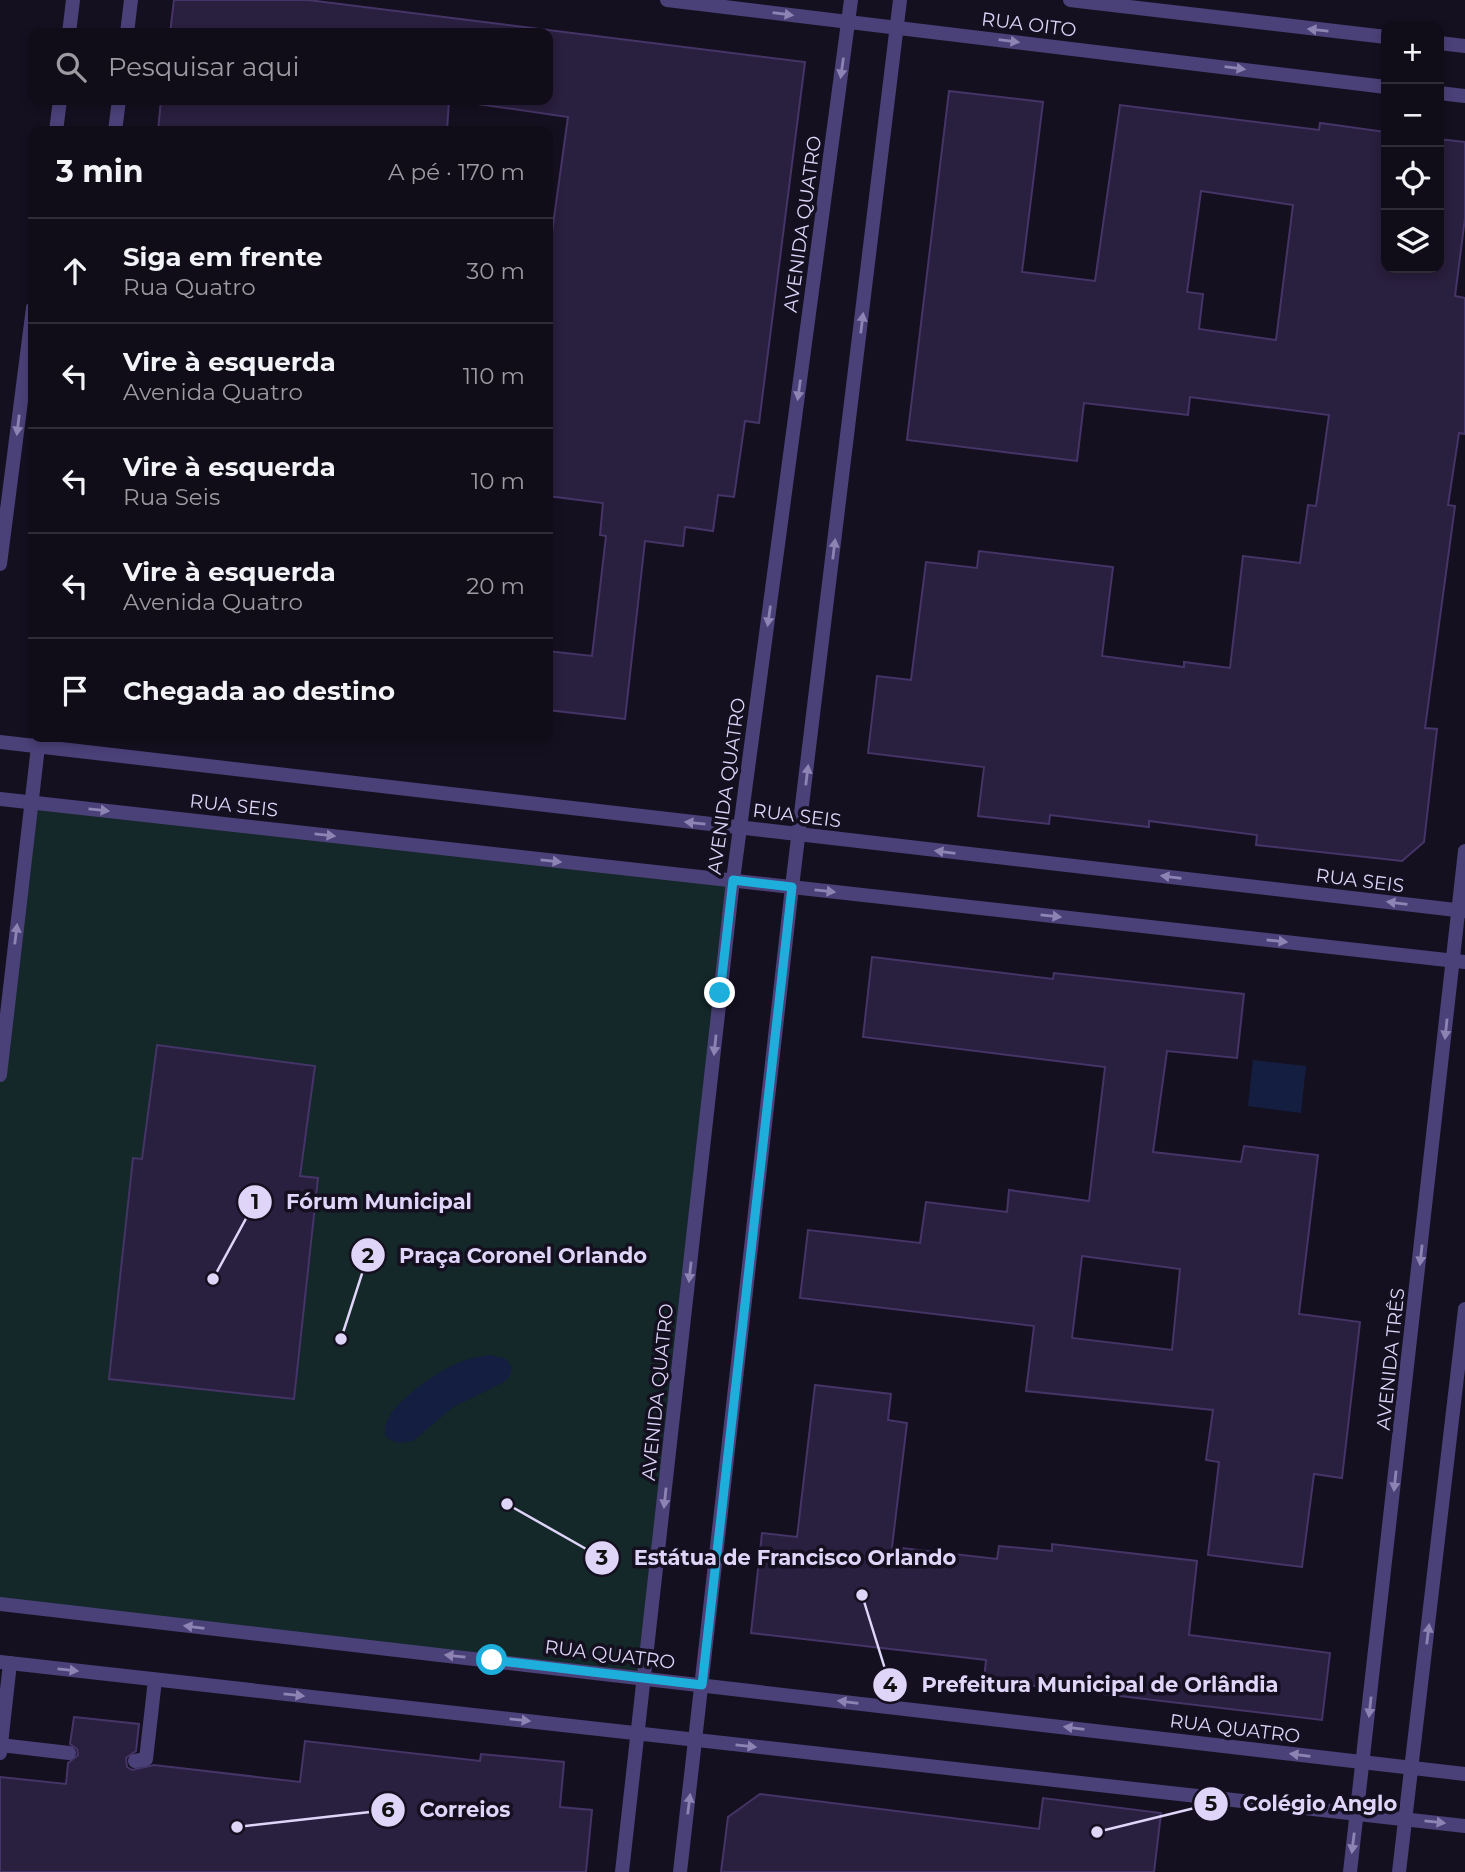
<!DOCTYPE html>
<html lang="pt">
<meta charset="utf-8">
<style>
:root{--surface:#100c18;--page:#191521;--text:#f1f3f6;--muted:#9c9ba2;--line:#302c37}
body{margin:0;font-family:Montserrat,sans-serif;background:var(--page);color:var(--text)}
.controls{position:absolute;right:21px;top:21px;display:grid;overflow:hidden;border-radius:14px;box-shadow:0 4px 10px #0003}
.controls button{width:63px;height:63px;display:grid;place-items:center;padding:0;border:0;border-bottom:2px solid var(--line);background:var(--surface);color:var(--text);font:35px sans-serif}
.stop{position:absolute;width:21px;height:21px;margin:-16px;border:5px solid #1eaedc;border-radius:50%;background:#fff}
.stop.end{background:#1eaedc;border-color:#fff;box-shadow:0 2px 7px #0008}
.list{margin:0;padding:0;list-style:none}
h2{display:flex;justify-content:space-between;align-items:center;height:91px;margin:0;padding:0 28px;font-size:30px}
h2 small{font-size:23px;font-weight:400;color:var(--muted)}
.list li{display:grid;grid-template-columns:46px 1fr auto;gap:21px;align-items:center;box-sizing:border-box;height:105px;padding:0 28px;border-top:2px solid var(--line)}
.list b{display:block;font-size:26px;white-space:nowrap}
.list p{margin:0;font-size:23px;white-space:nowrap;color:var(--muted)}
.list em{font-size:23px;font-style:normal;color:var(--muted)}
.icon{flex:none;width:38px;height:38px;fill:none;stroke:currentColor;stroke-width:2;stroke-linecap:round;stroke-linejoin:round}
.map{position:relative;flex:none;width:1465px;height:1872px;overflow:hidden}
.search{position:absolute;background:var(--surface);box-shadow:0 4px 10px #0003;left:28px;top:28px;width:525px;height:77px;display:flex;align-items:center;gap:18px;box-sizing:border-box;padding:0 24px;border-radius:14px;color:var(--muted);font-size:26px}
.panel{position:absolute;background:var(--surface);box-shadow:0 4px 10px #0003;left:28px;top:126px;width:525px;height:616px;border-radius:14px}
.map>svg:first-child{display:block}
.green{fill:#142729}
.water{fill:#141e40}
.building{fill:#291f3e;stroke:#453467;stroke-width:2;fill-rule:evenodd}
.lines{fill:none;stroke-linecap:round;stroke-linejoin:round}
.service{stroke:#4b4179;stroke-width:14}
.minor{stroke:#4b4179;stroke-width:14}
.tertiary{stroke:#4b4179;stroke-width:14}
.oneway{fill:#8d84b3}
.route{stroke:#1eaedc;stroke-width:9}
.labels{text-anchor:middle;stroke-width:7;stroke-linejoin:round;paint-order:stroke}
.street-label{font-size:19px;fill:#ded5f9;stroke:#151020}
.leader{fill:none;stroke:#ded5f9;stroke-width:2.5}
.callout-dot{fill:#ded5f9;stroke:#151020;stroke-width:2.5}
.mark-label{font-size:21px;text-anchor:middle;font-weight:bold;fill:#111}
.callout-label{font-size:21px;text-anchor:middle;font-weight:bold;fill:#ded5f9;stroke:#151020;stroke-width:7;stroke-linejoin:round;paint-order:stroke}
</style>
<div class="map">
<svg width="1465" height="1872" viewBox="0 0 1465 1872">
<rect width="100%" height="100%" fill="#151020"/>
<!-- green -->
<path class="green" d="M31,802L733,880L645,1677L0,1605V1074Z"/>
<!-- water -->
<g class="water">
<path d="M1253,1060L1306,1066L1301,1113L1248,1106Z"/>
<path d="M491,1355L506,1359L512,1368L509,1377L504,1382L453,1407L413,1441L398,1443L387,1438C373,1413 438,1371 458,1363C469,1358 480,1356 491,1355Z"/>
</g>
<!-- building -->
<g class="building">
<path d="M174,0H308L805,62L759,423L745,421L734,497L718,495L713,531L685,527L683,546L645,541L625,719L548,710V651L592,656L606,536L600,535L603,503L548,496V261L568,117L450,100H548V33H170Z"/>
<path d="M949,91L1043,102L1022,272L1095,281L1120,105L1319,130L1320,123L1386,132V268H1439V139L1465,142V218L1455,296L1465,298V434L1459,433L1448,505L1455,506L1425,728L1437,729L1424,842L1402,861L1256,845L1257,835L1149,821V827L1050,815L1049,824L978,816L984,767L868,753L877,676L911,680L926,562L977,568L979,551L1113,567L1102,656L1184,667V662L1230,668L1243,556L1300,563L1308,505L1316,506L1329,415L1190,397L1188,415L1084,403L1077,461L907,440ZM1201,191L1293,205L1276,340L1199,329L1203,294L1187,292Z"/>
<path d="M161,100H449L447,131H158Z"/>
<path d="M872,957L1053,979L1054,973L1244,994L1237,1058L1167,1051L1153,1152L1241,1162L1244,1146L1318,1155L1299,1314L1360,1322L1342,1478L1314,1474L1302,1567L1208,1555L1219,1462L1206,1460L1213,1410L1026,1391L1034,1326L800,1298L808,1230L920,1243L926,1202L1007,1212L1009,1190L1089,1201L1105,1067L863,1037ZM1082,1256L1180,1269L1172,1350L1072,1338Z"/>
<path d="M157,1045L315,1066L300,1176L318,1178L294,1399L109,1379L133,1158L142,1159Z"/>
<path d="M815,1385L891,1394L888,1420L907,1423L892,1547L997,1559L999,1546L1052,1551V1544L1197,1561L1189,1635L1330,1653L1322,1720L984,1680L986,1660L751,1633L762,1533L797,1537Z"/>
<path d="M74,1717L139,1724L136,1751L126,1758L127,1767L132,1770L154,1765L300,1782L305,1741L480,1761L481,1754L564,1762L560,1807L592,1810L586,1872H0V1777L66,1784L68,1763L78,1755L77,1749L70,1744Z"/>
<path d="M760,1794L1039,1829L1043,1798L1161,1813L1154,1872H721L728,1817Z"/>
</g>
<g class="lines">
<!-- service -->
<g class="service">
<path d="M0,1745L69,1753"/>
<path d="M0,1753L10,1663"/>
<path d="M135,1761L146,1759L155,1680"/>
</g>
<!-- minor -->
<g class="minor">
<path d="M667,0L1386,87"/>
<path d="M1070,0L1386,37"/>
<path d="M69,33L73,0"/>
<path d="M127,33L131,0"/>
<path d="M1439,43L1465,46"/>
<path d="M1439,93L1465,96"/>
<path d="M56,131L60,100"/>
<path d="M115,131L119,100"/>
<path d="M0,564L33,308"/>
<path d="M0,742L1465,911"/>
<path d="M0,799L1465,962"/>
<path d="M0,1075L39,738"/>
<path d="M0,1604L1465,1774"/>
<path d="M0,1662L1465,1826"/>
<path d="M1350,1872L1465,851"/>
<path d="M1399,1872L1465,1309"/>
</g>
<!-- tertiary -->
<g class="tertiary">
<path d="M622,1872L733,880L851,0"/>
<path d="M680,1872L792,887L900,0"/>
</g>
</g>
<!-- one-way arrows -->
<defs><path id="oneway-solid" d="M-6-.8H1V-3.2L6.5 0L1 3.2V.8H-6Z" transform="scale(1.75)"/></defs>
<g class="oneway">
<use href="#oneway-solid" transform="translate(783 14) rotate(7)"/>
<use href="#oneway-solid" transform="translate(1318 30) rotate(-174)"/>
<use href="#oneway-solid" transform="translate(1009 41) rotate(7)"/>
<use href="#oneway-solid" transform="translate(842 68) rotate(98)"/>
<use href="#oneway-solid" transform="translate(1235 68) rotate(7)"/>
<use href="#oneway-solid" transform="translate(862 323) rotate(-83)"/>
<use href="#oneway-solid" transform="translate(799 390) rotate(98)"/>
<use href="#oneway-solid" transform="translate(18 425) rotate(97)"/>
<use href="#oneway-solid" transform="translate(834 549) rotate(-83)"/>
<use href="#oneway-solid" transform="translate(769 616) rotate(98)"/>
<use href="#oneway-solid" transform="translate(807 775) rotate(-83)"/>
<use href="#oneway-solid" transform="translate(99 810) rotate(6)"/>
<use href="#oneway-solid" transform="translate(695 823) rotate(-174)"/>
<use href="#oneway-solid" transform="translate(325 835) rotate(6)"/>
<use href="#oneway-solid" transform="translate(945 852) rotate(-173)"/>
<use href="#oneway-solid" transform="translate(551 861) rotate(6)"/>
<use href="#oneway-solid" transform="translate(1171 877) rotate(-173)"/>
<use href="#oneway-solid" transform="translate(825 891) rotate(6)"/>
<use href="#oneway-solid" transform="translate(1397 903) rotate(-173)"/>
<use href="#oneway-solid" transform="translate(1051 916) rotate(6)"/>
<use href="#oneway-solid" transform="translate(16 934) rotate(-83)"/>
<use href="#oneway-solid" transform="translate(1277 941) rotate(6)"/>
<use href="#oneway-solid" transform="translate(1446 1029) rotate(96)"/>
<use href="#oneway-solid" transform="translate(715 1045) rotate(96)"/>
<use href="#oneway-solid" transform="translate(1421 1255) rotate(96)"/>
<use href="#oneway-solid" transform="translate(690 1272) rotate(96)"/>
<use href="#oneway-solid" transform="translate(1395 1481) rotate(96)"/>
<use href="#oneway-solid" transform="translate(665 1498) rotate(96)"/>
<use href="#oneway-solid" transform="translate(194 1627) rotate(-173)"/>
<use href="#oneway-solid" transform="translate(1428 1634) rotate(-83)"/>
<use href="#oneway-solid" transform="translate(455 1656) rotate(-174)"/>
<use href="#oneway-solid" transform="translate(68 1670) rotate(6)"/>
<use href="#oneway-solid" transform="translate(294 1695) rotate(6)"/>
<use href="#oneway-solid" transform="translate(848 1702) rotate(-173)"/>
<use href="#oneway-solid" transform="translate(1370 1707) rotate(96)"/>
<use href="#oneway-solid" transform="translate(520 1720) rotate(6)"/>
<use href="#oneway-solid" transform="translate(1074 1728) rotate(-173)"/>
<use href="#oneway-solid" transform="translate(746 1746) rotate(6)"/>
<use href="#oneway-solid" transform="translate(1300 1755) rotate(-173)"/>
<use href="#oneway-solid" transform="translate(689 1804) rotate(-83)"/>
<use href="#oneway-solid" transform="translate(1435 1822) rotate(6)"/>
<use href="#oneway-solid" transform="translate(1353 1843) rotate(97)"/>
</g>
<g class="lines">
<!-- route -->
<path class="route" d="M492,1660L702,1685L792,887L733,880L720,993"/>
</g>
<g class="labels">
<!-- street labels -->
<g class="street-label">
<text transform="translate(1029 24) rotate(7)" y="7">RUA OITO</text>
<text transform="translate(802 224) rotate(-82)" y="7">AVENIDA QUATRO</text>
<text transform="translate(726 786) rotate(-82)" y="7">AVENIDA QUATRO</text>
<text transform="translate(234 805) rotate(6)" y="7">RUA SEIS</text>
<text transform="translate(797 815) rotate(7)" y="7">RUA SEIS</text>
<text transform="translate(1360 880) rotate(7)" y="7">RUA SEIS</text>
<text transform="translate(1390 1359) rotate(-84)" y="7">AVENIDA TRÊS</text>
<text transform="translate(657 1392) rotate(-84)" y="7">AVENIDA QUATRO</text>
<text transform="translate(610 1654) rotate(7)" y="7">RUA QUATRO</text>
<text transform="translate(1235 1728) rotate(7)" y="7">RUA QUATRO</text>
</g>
</g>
<!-- callouts -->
<path class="leader" d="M213 1279L255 1202M341 1339L368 1255M507 1504L602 1558M862 1595L890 1685M1097 1832L1211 1804M237 1827L388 1810"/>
<g class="callout-dot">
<circle cx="213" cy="1279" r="7"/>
<circle cx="341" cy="1339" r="7"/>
<circle cx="507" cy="1504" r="7"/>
<circle cx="862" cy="1595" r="7"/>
<circle cx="1097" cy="1832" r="7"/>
<circle cx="237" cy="1827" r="7"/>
<circle cx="255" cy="1202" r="18"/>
<circle cx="368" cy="1255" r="18"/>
<circle cx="602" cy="1558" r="18"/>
<circle cx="890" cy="1685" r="18"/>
<circle cx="1211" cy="1804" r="18"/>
<circle cx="388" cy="1810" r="18"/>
</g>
<g class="mark-label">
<text x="255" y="1209">1</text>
<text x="368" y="1263">2</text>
<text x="602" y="1565">3</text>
<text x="890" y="1692">4</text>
<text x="1211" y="1811">5</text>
<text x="388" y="1817">6</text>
</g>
<g class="callout-label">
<text x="379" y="1209">Fórum Municipal</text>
<text x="523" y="1263">Praça Coronel Orlando</text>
<text x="795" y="1565">Estátua de Francisco Orlando</text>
<text x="1100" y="1692">Prefeitura Municipal de Orlândia</text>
<text x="1320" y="1811">Colégio Anglo</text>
<text x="465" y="1817">Correios</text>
</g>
</svg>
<div class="controls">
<button>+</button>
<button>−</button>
<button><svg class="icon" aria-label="locate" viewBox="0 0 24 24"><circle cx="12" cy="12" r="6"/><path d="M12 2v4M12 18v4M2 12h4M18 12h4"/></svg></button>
<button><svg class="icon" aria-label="layers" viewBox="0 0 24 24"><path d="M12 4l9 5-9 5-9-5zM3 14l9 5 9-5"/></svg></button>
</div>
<div class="stop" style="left:492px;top:1660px"></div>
<div class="stop end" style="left:720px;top:993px"></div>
<div class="search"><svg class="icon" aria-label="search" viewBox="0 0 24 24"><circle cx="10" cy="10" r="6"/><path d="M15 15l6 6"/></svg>Pesquisar aqui</div>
<section class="panel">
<h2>3 min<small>A pé · 170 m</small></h2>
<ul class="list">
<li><svg class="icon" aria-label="ahead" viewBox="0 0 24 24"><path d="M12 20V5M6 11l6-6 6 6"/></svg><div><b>Siga em frente</b><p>Rua Quatro</p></div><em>30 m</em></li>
<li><svg class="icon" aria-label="left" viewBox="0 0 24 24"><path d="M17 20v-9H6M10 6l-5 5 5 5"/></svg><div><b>Vire à esquerda</b><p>Avenida Quatro</p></div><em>110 m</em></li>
<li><svg class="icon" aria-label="left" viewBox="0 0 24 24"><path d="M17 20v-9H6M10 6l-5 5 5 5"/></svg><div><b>Vire à esquerda</b><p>Rua Seis</p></div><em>10 m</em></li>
<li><svg class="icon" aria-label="left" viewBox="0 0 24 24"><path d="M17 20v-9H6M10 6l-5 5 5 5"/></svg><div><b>Vire à esquerda</b><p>Avenida Quatro</p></div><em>20 m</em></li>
<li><svg class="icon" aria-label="arrive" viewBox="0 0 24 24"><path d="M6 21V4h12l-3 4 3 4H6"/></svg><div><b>Chegada ao destino</b></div></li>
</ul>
</section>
</div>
